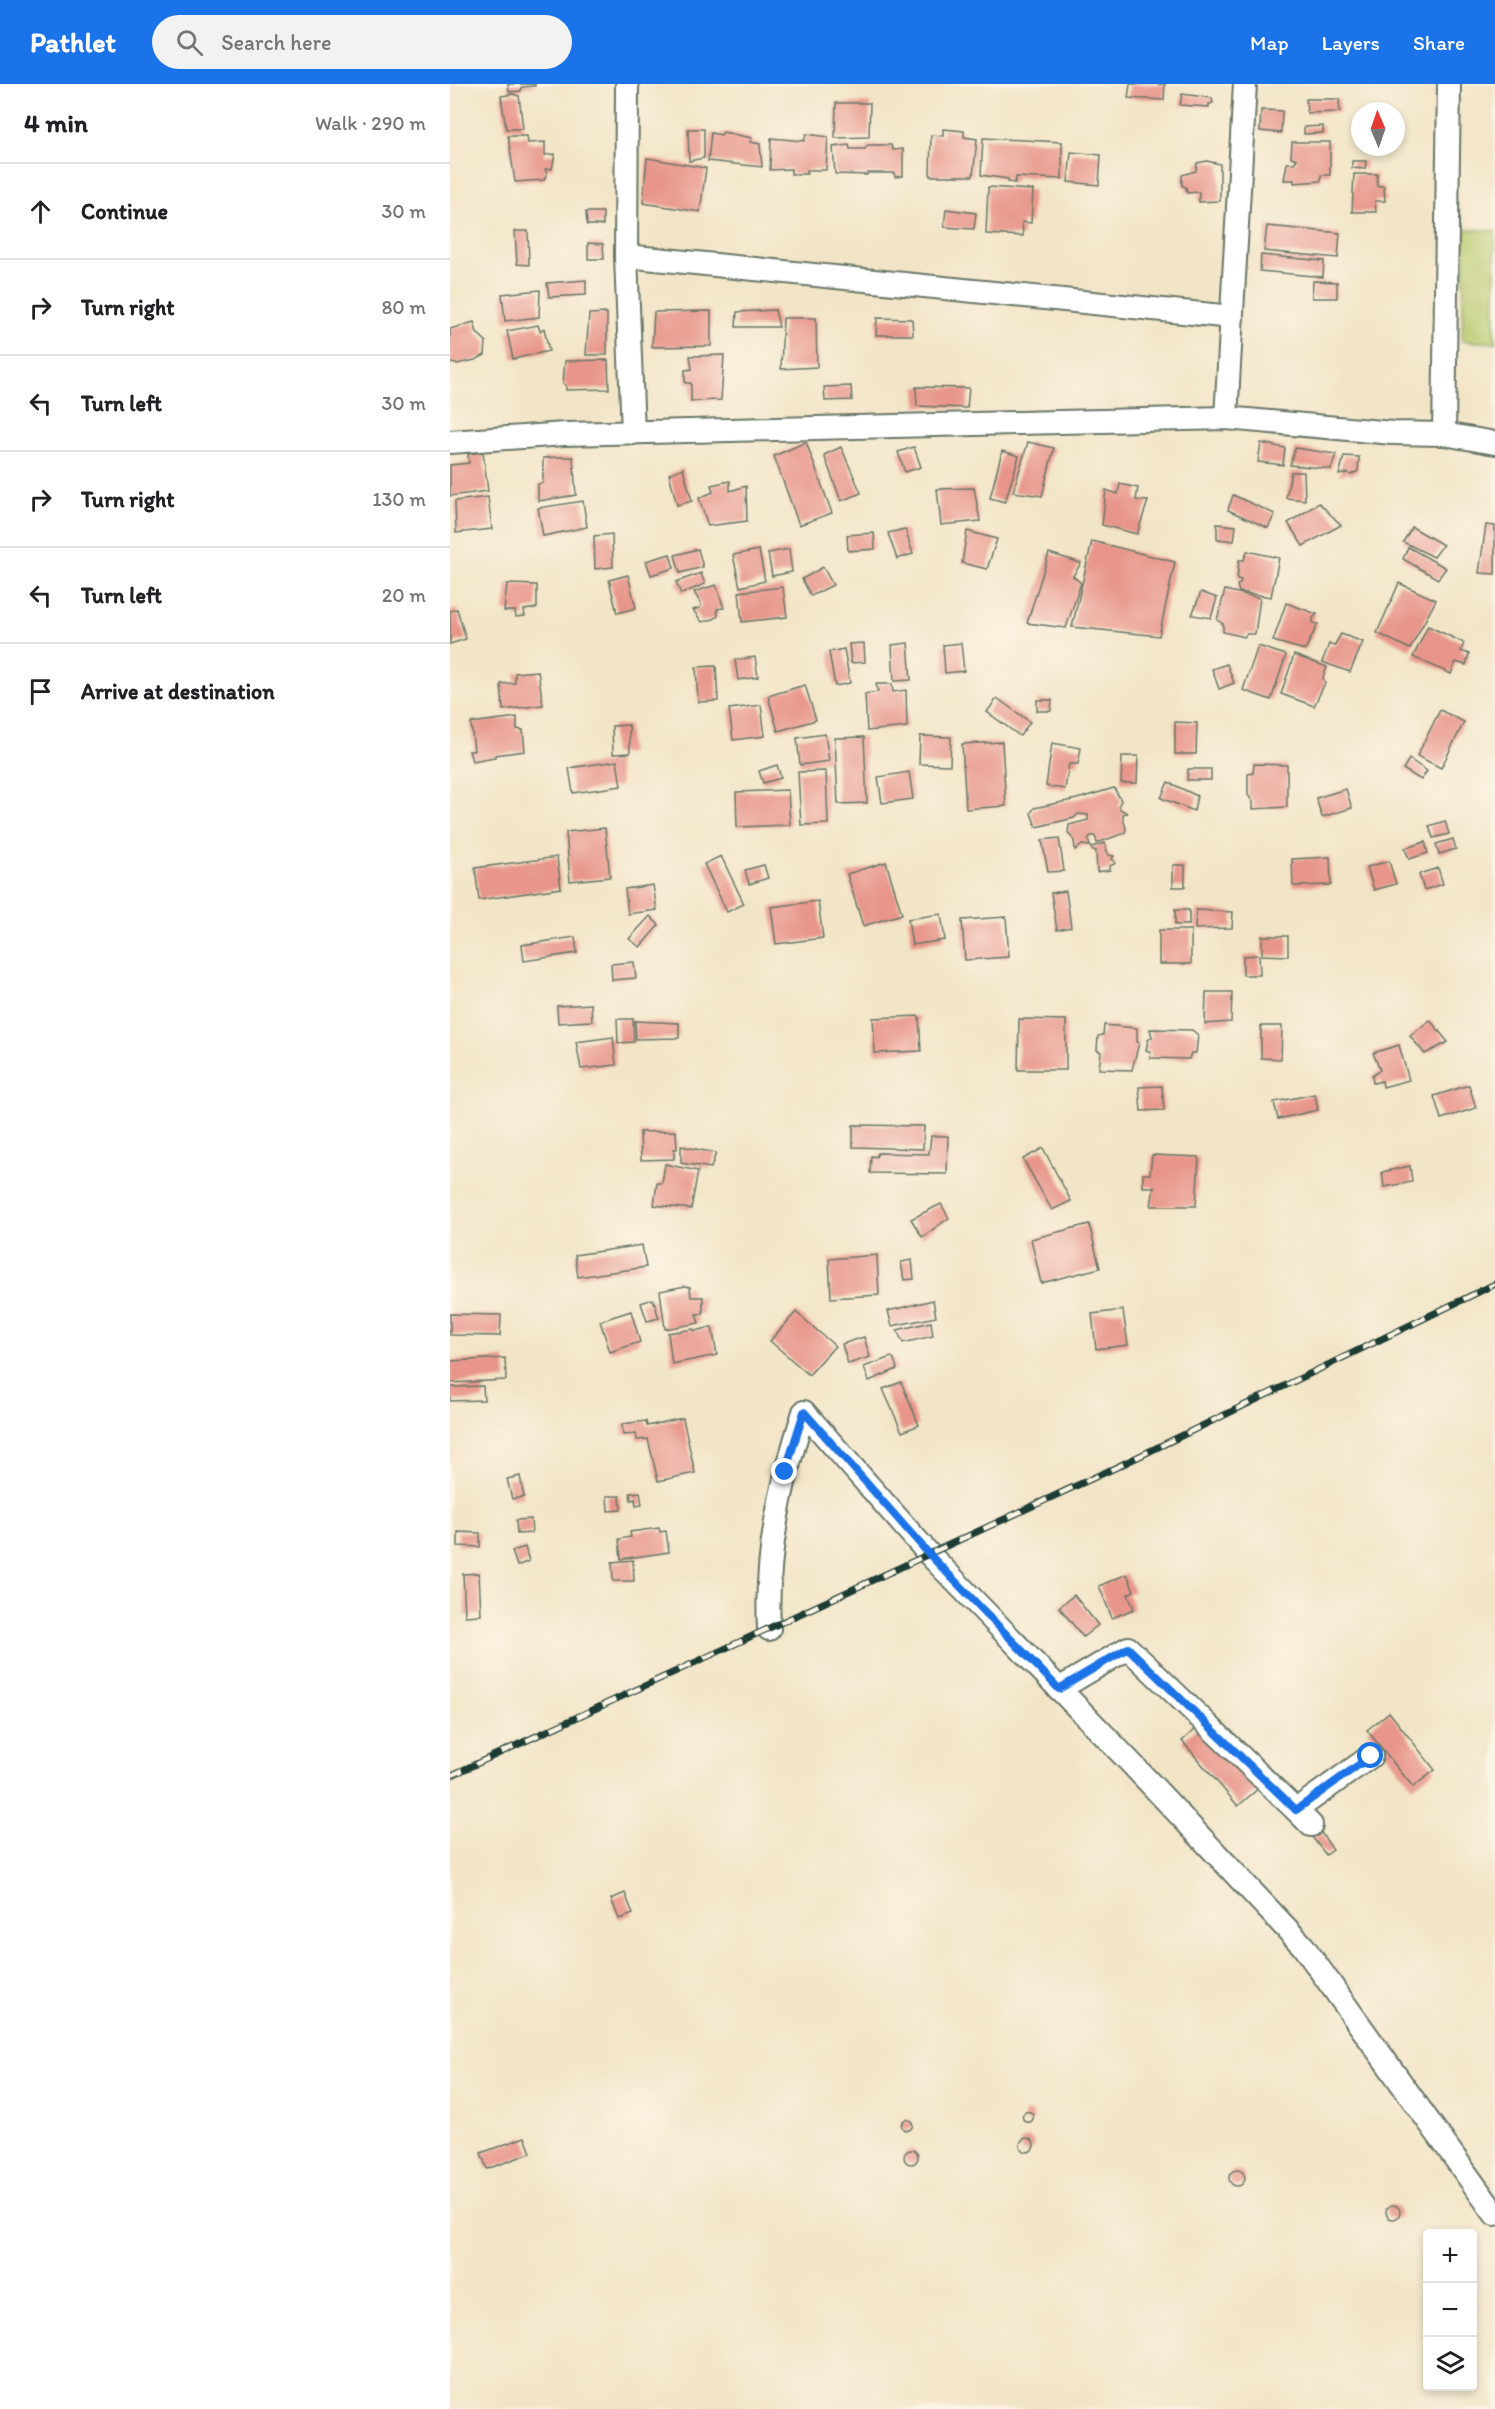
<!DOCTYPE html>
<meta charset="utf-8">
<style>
:root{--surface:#fff;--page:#f2f2f2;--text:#202124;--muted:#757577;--line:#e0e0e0;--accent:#1a73e8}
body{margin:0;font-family:Itim,sans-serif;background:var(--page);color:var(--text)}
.controls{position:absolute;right:18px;bottom:18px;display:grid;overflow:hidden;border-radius:6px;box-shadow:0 3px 9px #0003}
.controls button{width:54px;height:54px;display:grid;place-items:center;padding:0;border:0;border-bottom:2px solid var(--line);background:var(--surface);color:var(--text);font:30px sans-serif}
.compass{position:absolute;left:901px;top:18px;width:54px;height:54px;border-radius:50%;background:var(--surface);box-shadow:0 3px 9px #0003;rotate:358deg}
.stop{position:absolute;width:18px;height:18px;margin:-14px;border:4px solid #1a73e8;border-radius:50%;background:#fff}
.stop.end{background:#1a73e8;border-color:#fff;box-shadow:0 2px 6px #0008}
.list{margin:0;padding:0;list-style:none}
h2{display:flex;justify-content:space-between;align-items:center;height:78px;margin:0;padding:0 24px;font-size:26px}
h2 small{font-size:20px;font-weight:400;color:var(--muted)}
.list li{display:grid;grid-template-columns:39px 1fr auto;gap:18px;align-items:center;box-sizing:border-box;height:96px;padding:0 24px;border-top:2px solid var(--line)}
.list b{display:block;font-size:22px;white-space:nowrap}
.list em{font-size:20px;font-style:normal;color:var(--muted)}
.icon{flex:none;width:33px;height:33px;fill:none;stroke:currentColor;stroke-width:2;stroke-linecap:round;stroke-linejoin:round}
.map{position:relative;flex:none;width:1045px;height:2325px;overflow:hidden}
header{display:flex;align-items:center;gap:36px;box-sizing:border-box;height:84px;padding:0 30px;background:var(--accent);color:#fff}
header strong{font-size:28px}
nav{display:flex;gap:33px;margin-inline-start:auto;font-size:21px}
.search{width:420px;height:54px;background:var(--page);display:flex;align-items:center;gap:15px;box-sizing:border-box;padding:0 21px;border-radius:33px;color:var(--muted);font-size:22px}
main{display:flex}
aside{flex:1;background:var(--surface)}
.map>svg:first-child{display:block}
.green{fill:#b6c76a;stroke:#6a824f;stroke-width:1.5}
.building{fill:#e8958b}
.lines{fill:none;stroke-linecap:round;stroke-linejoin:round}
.minor-casing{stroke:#697767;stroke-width:26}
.minor{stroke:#fff;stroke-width:22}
.rail-casing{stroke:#1f3d34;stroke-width:7}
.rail{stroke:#fcf5e5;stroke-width:4.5;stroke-dasharray:14;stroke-linecap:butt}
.route{stroke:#1a73e8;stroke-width:8}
</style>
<header>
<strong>Pathlet</strong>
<div class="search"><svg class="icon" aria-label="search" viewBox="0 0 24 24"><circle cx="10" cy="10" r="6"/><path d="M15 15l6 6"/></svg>Search here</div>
<nav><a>Map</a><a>Layers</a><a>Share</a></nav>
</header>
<main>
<aside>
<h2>4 min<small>Walk · 290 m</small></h2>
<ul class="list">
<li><svg class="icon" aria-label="ahead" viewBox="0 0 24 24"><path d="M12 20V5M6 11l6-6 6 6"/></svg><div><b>Continue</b></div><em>30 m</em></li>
<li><svg class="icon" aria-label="right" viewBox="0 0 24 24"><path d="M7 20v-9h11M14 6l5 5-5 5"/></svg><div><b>Turn right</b></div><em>80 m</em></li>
<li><svg class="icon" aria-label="left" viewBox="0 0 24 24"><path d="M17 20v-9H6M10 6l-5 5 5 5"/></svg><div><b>Turn left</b></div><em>30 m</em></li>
<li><svg class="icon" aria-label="right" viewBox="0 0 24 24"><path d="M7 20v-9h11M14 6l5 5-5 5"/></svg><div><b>Turn right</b></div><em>130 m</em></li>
<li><svg class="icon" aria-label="left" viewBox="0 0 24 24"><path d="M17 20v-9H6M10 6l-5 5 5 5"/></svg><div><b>Turn left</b></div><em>20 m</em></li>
<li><svg class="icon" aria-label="arrive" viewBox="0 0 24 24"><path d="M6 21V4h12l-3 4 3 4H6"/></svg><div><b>Arrive at destination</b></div></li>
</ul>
</aside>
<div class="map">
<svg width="1045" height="2325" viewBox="0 0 1045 2325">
<rect width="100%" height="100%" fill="#fcf5e5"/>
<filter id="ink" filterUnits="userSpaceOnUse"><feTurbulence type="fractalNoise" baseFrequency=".0167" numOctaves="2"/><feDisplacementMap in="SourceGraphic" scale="12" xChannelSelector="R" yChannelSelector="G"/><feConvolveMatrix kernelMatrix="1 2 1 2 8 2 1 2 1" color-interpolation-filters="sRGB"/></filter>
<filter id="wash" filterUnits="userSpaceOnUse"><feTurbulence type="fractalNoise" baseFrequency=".008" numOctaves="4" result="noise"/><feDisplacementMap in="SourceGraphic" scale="24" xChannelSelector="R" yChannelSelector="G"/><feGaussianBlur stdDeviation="1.35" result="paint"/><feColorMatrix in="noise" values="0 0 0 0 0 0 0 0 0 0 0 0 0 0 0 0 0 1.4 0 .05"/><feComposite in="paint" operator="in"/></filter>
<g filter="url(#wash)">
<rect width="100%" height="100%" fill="#f2e4c6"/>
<!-- green -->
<path class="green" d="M1015,145L1045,147V259L1012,257Z"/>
<g id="blocks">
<!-- building -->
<g class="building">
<path d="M58,0H85V2L72,3L71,7L59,8Z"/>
<path d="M680,0H715L714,16L678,14Z"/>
<path d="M63,10L69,12L73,45H56L51,12Z"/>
<path d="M732,10L762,14L763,19L759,20V23L730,21Z"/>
<path d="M856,15H889L890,28L857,29Z"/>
<path d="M386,19H420L419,53L385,54Z"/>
<path d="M811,26L832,27L831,49L810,47Z"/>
<path d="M873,42V49L854,50V43Z"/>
<path d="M238,45H254V74L239,77Z"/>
<path d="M493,45L514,47V53L527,55L523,92H480L481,51L493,52Z"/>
<path d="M273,48L302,54L300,58L310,60L312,83L258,77L261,49L271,51Z"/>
<path d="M356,50L378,53L376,86H357V90H341V85L320,86L321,54L354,57Z"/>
<path d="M58,52H77L78,59L95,58V71L105,70L102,85H95L97,91L94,96L65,98Z"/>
<path d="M533,54L612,58V95L566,93L565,99L558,98V95L531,91Z"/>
<path d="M842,58H880V91H871V97L844,99V96H834L837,79H844L847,75L841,73Z"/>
<path d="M399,61L400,65H415L418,61H441L443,66L453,65V92L445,93L444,89H418L417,91L385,90L383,63Z"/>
<path d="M621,68L651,71L649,101L618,98Z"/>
<path d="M197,74L256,84L250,128L193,119Z"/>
<path d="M757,77L770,80V117L749,118V108L737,109L736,103L732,102V91L746,87L747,79Z"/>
<path d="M902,77H916L915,85L902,84Z"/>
<path d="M904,90H927V102H934L935,117H925L926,128H902Z"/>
<path d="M538,103L583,106L581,139L572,138L573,152L536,150Z"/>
<path d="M496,125L526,129L524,145L494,143Z"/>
<path d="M136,128H153V141H137Z"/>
<path d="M817,142L890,149L888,174L814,167Z"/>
<path d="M65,147H78L79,181L67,180Z"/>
<path d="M138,159L153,160L154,175H138Z"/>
<path d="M811,171L874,177L873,193L810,187Z"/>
<path d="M136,196V211L99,213L97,199Z"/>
<path d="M863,197L887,198V214H862Z"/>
<path d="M90,206L89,233L55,237L52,210Z"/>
<path d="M325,226L329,243H286L287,228Z"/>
<path d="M261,227V262L202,263L204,228Z"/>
<path d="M157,229V271H136L139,230Z"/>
<path d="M333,234H366L367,283L331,285Z"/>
<path d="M427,234L462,235L463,251H426Z"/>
<path d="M24,238L27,249L36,257L35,271L25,276L7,280L0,279V245Z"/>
<path d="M88,241L90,247L94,244L99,267L63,275L57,247Z"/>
<path d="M274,271L271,316L241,317V299H235V286L242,285L240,272Z"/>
<path d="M158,276L159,305L116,306V302L113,299L115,277Z"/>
<path d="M401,302L402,316L375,317L374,303Z"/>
<path d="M466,303L519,304L517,324L467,322Z"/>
<path d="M356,358L382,429L349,441L324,372Z"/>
<path d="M578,358L604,364L592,412L563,408Z"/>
<path d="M811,359L835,364L833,381L808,378Z"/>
<path d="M391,363L411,409L391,417L374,371Z"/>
<path d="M464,363L471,383L455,388L448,368Z"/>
<path d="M845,364L886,370L881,385L840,381Z"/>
<path d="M552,367L569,372L555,418L540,414Z"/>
<path d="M33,368L38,407L0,412V381L19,379L18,370Z"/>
<path d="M894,372L909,373L908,387L901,391L898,389L889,391Z"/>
<path d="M111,373H123L126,411L88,417V400L93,399V374Z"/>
<path d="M233,384L242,417L227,421L219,390Z"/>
<path d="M841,388H854L855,416L836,414Z"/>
<path d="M280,397V407L296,402L297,437L258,442L249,414L263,408L261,401Z"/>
<path d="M670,400L688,404L686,416L698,417L687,450L652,441L656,406L668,410Z"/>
<path d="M524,404L530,437L491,441L487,405Z"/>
<path d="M783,411L825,430L818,444L778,426Z"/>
<path d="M38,413L42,445L6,449L5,417Z"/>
<path d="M133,417L137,443L93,452L88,424Z"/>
<path d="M869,419L891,441L853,462L838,439Z"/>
<path d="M767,440L786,442L784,457L767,455Z"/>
<path d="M1036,441L1045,442V490L1029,489Z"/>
<path d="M962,443L993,461L984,473L953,458Z"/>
<path d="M455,445L463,470L447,475L438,449Z"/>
<path d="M517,447L547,455L537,485L512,479Z"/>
<path d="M424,449L425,465L398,467L397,451Z"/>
<path d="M162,450L163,483L145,485L144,452Z"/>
<path d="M642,457L725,478L709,552L622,543Z"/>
<path d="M958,463L996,484L988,495L953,475Z"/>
<path d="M248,465L253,483L230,489L225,471Z"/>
<path d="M339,465L342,488L322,492L318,469Z"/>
<path d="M309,466L315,497L290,503L283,471Z"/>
<path d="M797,467L829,474L821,513L789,508L787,501L790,500L791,496L787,495L789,476H794Z"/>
<path d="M599,469L631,479L623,492L631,499L616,544L577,539Z"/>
<path d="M220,470L224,484L201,491L196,477Z"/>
<path d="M373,483L383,501L361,512L352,495Z"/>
<path d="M251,489L255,500L231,510L226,498Z"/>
<path d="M178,491L186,524L167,529L159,496Z"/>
<path d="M949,499L986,516L960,565L927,549Z"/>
<path d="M57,500L87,501V524L74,526L75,532L66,533L65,527H54Z"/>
<path d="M266,501L274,524L267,525L268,532L264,535L252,538L243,526L250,524L251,520L244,508Z"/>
<path d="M333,503L337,533L292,538L289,508Z"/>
<path d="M775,506L810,514L805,550H796L795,553L773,548V540L767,536Z"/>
<path d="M751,508L767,514L761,534L742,531Z"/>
<path d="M836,519L867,530L863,534V539L868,540L855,566L823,557Z"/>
<path d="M7,525L16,555L0,560V527Z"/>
<path d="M978,542L1014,559L1011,567L1019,570L1016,581L1006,578L1001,590L963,573Z"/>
<path d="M891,550L913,558L900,588L872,578L879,560L884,562Z"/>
<path d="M414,559L415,578L401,579L399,560Z"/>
<path d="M458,559L461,596L444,597L442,561Z"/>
<path d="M511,559L514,587L495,589L493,561Z"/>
<path d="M808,562L836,571L821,616L793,606Z"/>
<path d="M394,565L400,599L385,602L379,568Z"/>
<path d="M844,571L877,583L873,594L875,599L864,622L831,610Z"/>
<path d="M305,573L308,593L288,596L285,576Z"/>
<path d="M777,580L784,599L769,605L762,585Z"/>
<path d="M266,582L268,617L248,618L246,583Z"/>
<path d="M88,587L93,621L53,626L51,600L65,599V589Z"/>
<path d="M426,600H442L443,608L456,606L457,643L417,647L415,610L428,608Z"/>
<path d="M355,601L366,636L328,647L318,612Z"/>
<path d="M547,614L580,638L570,652L537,628Z"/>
<path d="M587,616H602L601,627H587Z"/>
<path d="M311,621L315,652L283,656L279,625Z"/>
<path d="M990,626L1014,638L991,684L967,672Z"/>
<path d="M67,633V645L73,646L75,667L45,671V673L22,677L19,667H24L21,639Z"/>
<path d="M725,638L747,639L746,670H725Z"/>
<path d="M179,641L180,669L163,670L162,642Z"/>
<path d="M375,650L379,677L350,681L347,654Z"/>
<path d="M470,652L501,653L500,681L469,680Z"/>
<path d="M414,653L417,719L388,720L385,654Z"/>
<path d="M552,658L556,722L516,725L512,660Z"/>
<path d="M602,659L631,664L628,680H619L615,705L596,702Z"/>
<path d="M672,672H688L687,699H671Z"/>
<path d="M959,675L977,687L971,696L953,685Z"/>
<path d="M167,677L171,702L123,709L119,684Z"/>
<path d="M804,680L837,681V723L803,725V718L798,711V690L803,689Z"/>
<path d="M327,681L331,694L313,699L309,687Z"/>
<path d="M738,685H761V696H737Z"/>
<path d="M376,687L378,740L351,741L348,688Z"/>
<path d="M459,688L463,715L432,719L428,693Z"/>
<path d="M718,698L747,712L744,727L711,714Z"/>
<path d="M664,704L671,716L669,721L670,725L677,729L673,730V735L676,744L675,749L647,759L645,752H641L638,755L640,762L632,761L625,766L624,756L618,749L619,741L638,736V731L628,730L624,734L586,743L581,729L584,724L627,715Z"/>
<path d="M896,705L902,724L872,733L866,714Z"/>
<path d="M338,706L340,741L287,743L286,708Z"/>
<path d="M995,737L999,750L983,754L979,742Z"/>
<path d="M155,744L160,793L120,797L116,748Z"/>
<path d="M609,754L614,787L598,788L592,756Z"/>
<path d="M1003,755L1006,765L989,770L986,760Z"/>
<path d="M975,758L978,769L959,775L955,764Z"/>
<path d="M655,759L658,771L664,772L662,775L666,779L660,782V786L647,788L646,767L641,765V763Z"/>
<path d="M271,772L294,820L277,828L254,780Z"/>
<path d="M107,773L111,804L29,816L25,784Z"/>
<path d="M880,773L881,801L843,802L842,775Z"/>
<path d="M939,777L946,800L924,806L917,783Z"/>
<path d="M436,778L452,830L413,842L397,790Z"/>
<path d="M314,781L318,794L299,800L295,786Z"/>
<rect x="723" y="781" width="12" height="22"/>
<path d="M988,784L993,800L974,806L969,790Z"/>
<path d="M203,801L207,826L178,830L175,805Z"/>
<path d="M616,807L621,843L607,846L601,809Z"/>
<path d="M368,817L373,854L326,860L321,823Z"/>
<rect x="725" y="826" width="14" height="15"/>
<path d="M746,826L783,828L782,844L745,845Z"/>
<path d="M491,830L495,856L462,861L458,835Z"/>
<path d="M200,832L209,841L190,863L179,855Z"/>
<path d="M556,833L559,873L515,876L512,836Z"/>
<rect x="709" y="846" width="32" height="34"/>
<path d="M812,852H838V872L812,871Z"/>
<path d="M125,853L127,869L74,877L72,861Z"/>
<path d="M809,871L810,891H793V872Z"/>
<path d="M184,878L186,894L162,896L161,880Z"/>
<path d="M756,908H782L781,938L755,940Z"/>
<path d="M141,920L142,937L108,939L107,922Z"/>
<path d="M469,932L471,967L425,969L423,934Z"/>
<path d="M167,935H183L184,958L168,959Z"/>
<path d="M569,935L616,936V986H568Z"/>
<path d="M980,936L998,958L975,970L960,952Z"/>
<path d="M185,937L229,939V954L186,955Z"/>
<path d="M654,941L687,944V958L689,959L682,986L649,985L651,968L647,966L648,952L653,951Z"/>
<path d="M811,942H832L831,975L811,974Z"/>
<path d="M700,945L742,946L748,951L746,969H741L739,975L700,974L701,968L696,966L698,956L702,953Z"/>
<path d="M163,953L166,981L131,985L126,958Z"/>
<path d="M949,961L959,996L933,1003L932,997L923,999L922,992L930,986L923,969Z"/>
<path d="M1019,1001L1026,1024L991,1035L984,1012Z"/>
<path d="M712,1002L714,1026L691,1027L689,1003Z"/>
<path d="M865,1010L868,1026L828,1035L824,1018Z"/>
<path d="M403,1041L474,1042L473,1065L403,1063Z"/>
<path d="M226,1047L227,1065H224V1075L191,1076L190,1048Z"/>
<path d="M481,1052H498L497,1090L420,1089L421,1072L426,1073L428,1069L479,1070Z"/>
<path d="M231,1062L266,1069L261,1084L231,1079Z"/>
<path d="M593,1064L621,1117L602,1126L573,1075Z"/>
<path d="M702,1071L749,1073L746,1122H701L704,1103H693V1090H700Z"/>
<path d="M215,1080L248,1087L241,1125L204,1121L207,1099H212Z"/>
<path d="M960,1082L962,1098L934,1103L932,1088Z"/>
<path d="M491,1120L499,1134L472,1153L461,1135Z"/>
<path d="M639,1140L650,1184L591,1199L581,1155Z"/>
<path d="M192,1161L196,1183L128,1193L125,1171Z"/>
<path d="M427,1171L429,1211L381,1214L379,1175Z"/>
<path d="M462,1176L464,1195L454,1196L451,1178Z"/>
<path d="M235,1202L240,1203L241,1213H253V1230H246L249,1239L215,1245L210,1207Z"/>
<path d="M203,1215L209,1234L197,1237L191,1219Z"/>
<path d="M483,1216L486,1233L442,1242L438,1227Z"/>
<path d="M673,1226L678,1261L646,1265L642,1230Z"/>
<path d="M181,1227L190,1258L160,1268L150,1237Z"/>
<path d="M346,1228L385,1262L359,1291L320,1257Z"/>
<path d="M0,1230L51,1231L50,1252L0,1251Z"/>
<path d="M481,1238L483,1252L453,1259L447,1246Z"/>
<path d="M262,1243L267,1271L222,1280L218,1249L244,1245L245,1247Z"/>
<path d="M414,1253L420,1273L398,1280L392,1260Z"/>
<path d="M441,1273L444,1275L447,1285L419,1297L414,1283Z"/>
<path d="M55,1274L56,1296L0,1299V1277Z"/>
<path d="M451,1298L469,1341L452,1348L433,1305Z"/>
<path d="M33,1302L34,1316L0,1317V1303Z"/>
<path d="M233,1334L245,1389L208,1397L198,1355L187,1356L186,1350L173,1351L172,1340L196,1337L197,1342Z"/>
<path d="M70,1392L74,1413L62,1415L57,1395Z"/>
<path d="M190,1408L192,1421L186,1422L185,1415L181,1416L180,1409Z"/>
<path d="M157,1412H170L171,1426L158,1427Z"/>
<path d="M81,1435L82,1449L67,1450L66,1436Z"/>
<path d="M209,1444L210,1448L216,1447L219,1468L171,1475L169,1455L181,1453L180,1448Z"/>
<path d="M8,1448L30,1449V1463L8,1462Z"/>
<path d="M75,1463L79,1477L67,1482L62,1467Z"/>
<path d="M183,1476L184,1497H163L162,1478Z"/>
<path d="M29,1489L31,1531L15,1532L13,1490Z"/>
<path d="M677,1490L684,1507L678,1510L684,1525L662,1534L649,1502Z"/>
<path d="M624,1511L648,1541L633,1553L609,1523Z"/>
<path d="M939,1628L985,1686L963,1703L917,1646Z"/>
<path d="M752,1639L809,1704L788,1722L732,1657Z"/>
<path d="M870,1747L883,1766L876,1771L862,1753Z"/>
<path d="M175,1809L183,1830L169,1835L161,1815Z"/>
<circle cx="578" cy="2033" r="5.5"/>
<circle cx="457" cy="2041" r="5.5"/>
<path d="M75,2053L81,2069L37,2085L31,2069Z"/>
<circle cx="577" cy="2061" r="7"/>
<circle cx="461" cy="2073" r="7"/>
<circle cx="787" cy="2094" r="8"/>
<circle cx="943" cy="2128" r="7"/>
</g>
</g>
</g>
<g filter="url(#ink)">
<use href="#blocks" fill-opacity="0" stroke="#697767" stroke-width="1.5"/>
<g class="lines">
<defs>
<g id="minor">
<path d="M177,0L176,172L183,349"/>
<path d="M176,172L782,233"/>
<path d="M776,334L795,0"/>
<path d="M994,350L999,0"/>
<path d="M0,358L115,350L776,334L943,349L994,350L1045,359"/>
<path d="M319,1545C315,1470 331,1400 354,1328L479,1470L680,1678L853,1862L1045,2130"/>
<path d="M609,1605L678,1564L846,1726L921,1672"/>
<path d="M846,1726L861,1741"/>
</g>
</defs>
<!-- minor casing -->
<use href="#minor" class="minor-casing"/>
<!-- minor -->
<use href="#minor" class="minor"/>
<defs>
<path id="rail" d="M0,1692L669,1382L1045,1200"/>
</defs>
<!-- rail casing -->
<use href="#rail" class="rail-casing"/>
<!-- rail -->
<use href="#rail" class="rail"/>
</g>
</g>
<g class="lines" filter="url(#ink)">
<!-- route -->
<path class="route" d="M335,1388L354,1328L479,1470L609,1605L678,1564L846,1726L921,1672"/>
</g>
</svg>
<div class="controls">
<button>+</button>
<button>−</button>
<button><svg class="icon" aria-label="layers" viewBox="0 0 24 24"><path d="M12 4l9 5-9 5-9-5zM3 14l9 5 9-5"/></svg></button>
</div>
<svg class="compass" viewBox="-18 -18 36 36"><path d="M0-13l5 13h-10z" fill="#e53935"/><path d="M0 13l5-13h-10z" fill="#757577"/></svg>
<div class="stop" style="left:921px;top:1672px"></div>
<div class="stop end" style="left:335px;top:1388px"></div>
</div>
</main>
